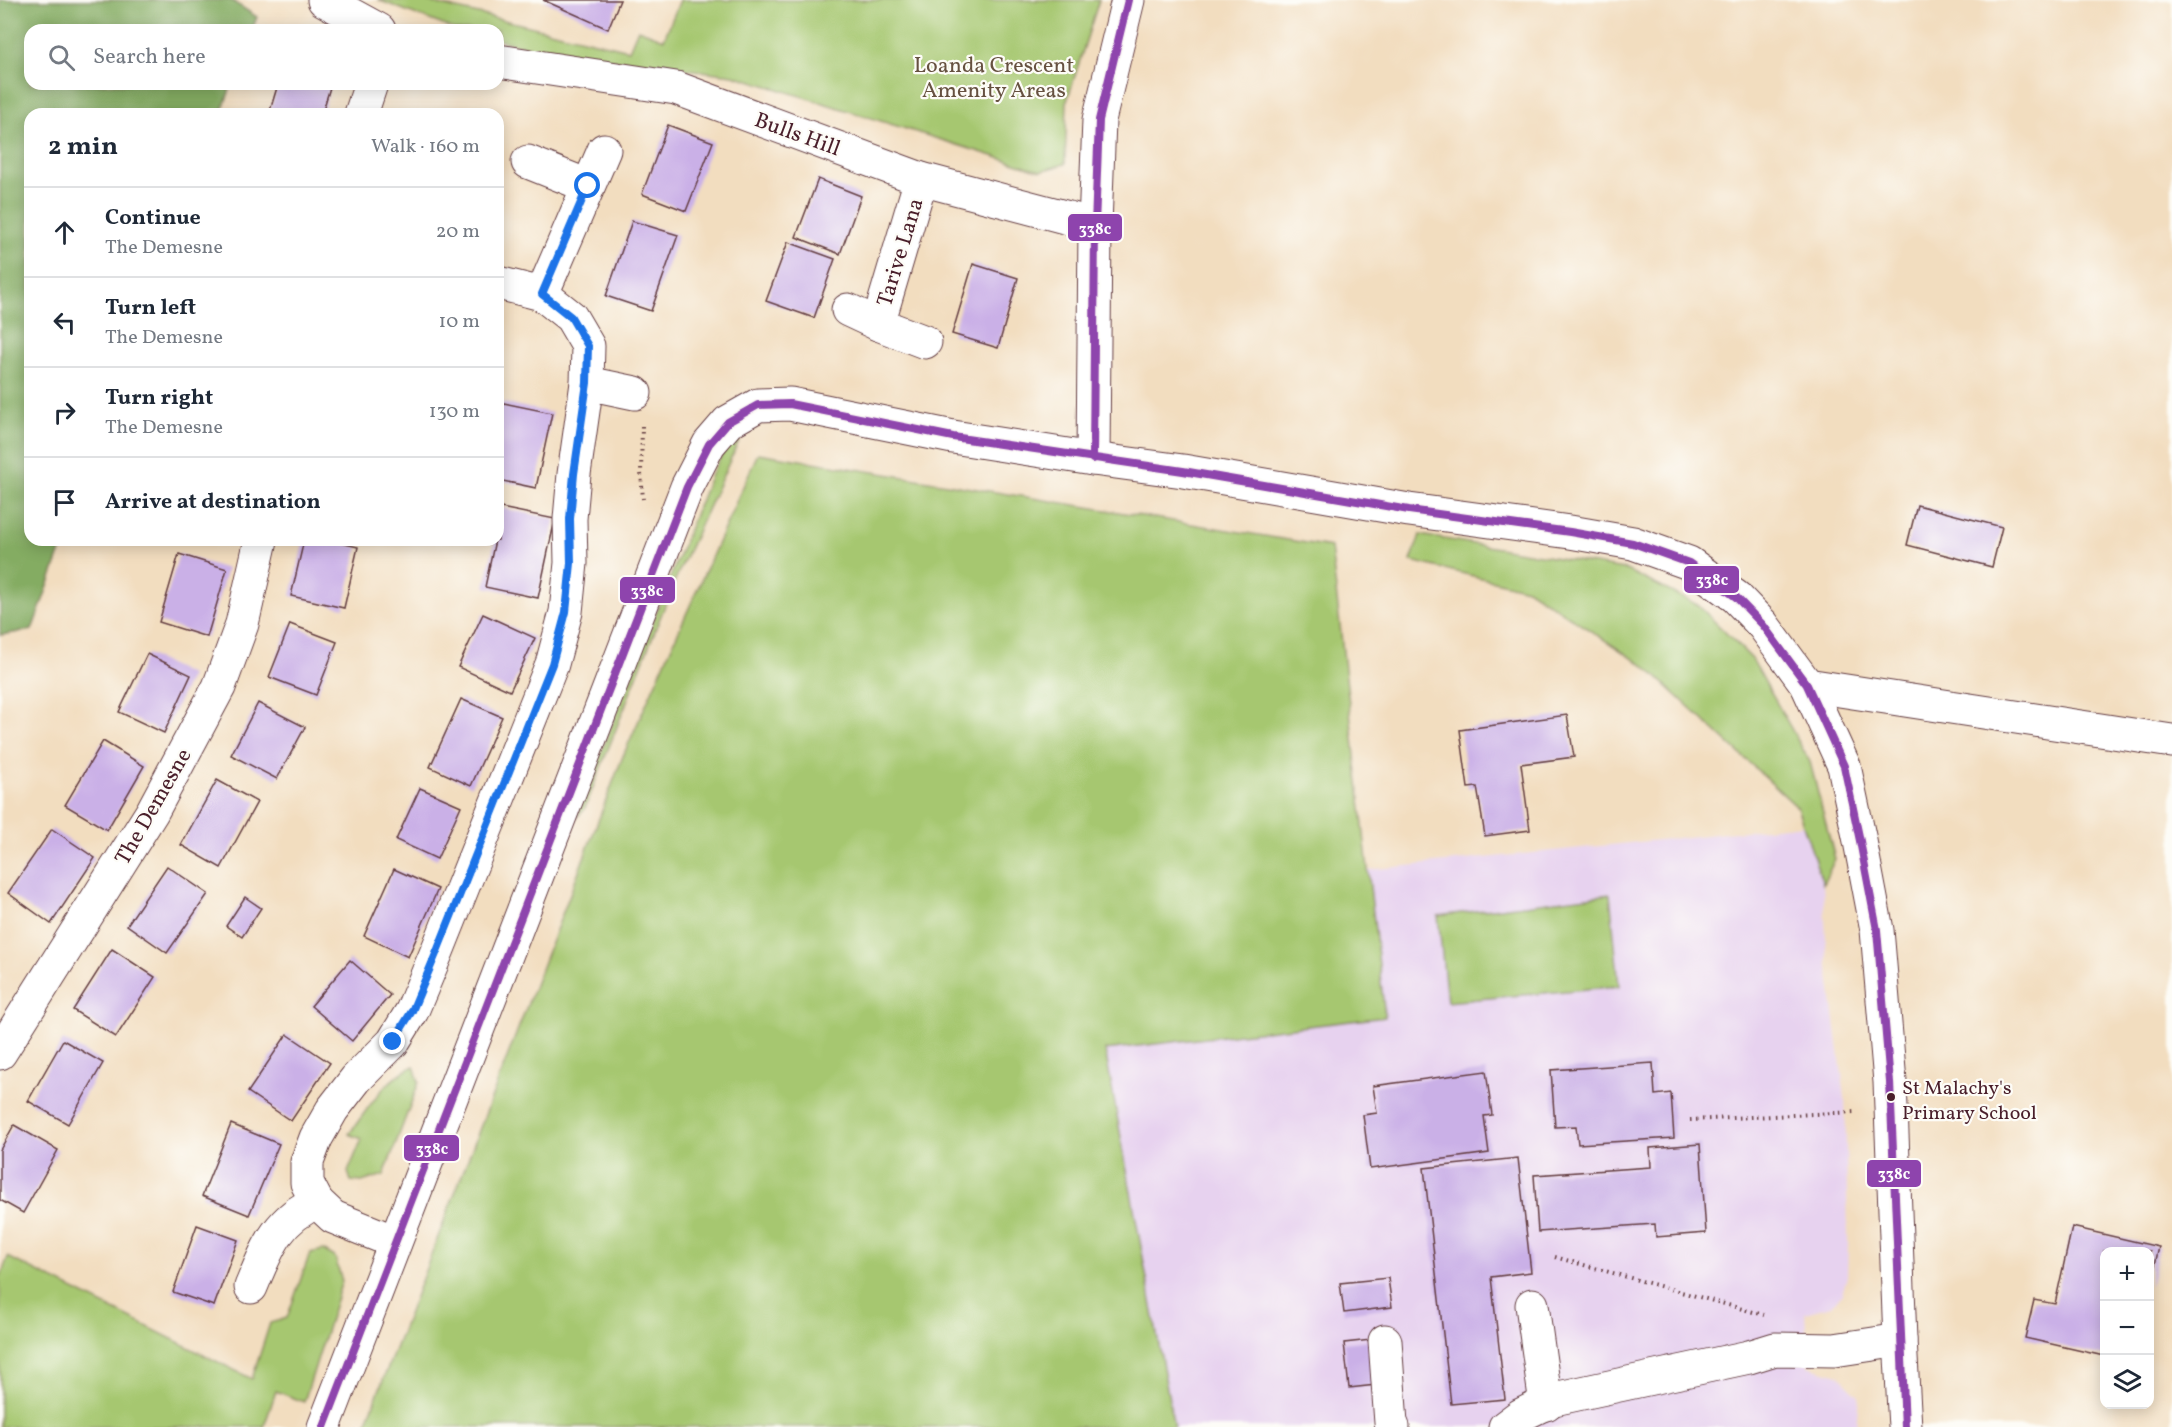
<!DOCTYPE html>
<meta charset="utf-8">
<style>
:root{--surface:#fff;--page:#f2f2f3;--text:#1f2937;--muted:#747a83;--line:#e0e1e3}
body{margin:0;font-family:Vollkorn,serif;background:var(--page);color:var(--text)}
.controls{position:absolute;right:18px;bottom:18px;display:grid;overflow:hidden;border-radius:12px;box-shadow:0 3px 15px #0003}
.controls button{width:54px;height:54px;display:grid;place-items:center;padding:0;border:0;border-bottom:2px solid var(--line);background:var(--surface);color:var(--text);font:30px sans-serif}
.stop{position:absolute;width:18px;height:18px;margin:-14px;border:4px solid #1a73e8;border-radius:50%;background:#fff}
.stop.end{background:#1a73e8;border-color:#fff;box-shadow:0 2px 6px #0008}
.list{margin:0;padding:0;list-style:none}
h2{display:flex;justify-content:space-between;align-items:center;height:78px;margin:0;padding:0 24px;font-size:26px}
h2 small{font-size:20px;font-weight:400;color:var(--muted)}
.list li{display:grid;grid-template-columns:39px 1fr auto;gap:18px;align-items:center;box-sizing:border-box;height:90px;padding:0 24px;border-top:2px solid var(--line)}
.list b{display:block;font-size:22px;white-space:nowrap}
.list p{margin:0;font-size:20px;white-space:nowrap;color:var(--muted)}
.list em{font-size:20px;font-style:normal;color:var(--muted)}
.icon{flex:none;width:33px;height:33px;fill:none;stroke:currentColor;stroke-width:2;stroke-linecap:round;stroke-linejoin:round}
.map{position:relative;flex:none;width:2172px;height:1427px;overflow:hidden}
.search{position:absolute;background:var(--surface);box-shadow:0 3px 15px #0003;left:24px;top:24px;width:480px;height:66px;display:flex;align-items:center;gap:15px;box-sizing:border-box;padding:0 21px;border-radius:18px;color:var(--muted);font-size:22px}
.panel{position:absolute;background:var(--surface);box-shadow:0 3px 15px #0003;left:24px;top:108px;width:480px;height:438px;border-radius:18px}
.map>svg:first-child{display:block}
.built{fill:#e7d2ef}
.green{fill:#a6c770;stroke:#78734e;stroke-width:1.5}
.forest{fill:#84ac62;stroke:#676646;stroke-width:1.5}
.building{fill:#cab0e7}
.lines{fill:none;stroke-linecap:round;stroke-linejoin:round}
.minor-casing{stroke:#633c41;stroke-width:35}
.path{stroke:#633c41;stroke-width:4;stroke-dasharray:1.5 4.5;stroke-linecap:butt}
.minor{stroke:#fff;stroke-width:33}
.bus-1-casing{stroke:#fdfcf7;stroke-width:12}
.bus-1{stroke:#8e44ad;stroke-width:8}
.route{stroke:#1a73e8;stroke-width:8}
.bus-dot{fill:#4a1f2b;stroke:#fdfcf7;stroke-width:2}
.labels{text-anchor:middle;stroke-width:4.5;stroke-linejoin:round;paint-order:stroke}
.bus-label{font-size:20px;fill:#4a1f2b;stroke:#fdfcf7;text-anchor:start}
.park-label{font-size:22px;fill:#665140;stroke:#fdfcf7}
.street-label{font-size:22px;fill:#4a1f2b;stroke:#fdfcf7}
.line-badge{stroke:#fdfcf7;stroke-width:2}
.badge-label{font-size:16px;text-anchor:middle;font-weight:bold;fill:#fff}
</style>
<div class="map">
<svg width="2172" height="1427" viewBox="0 0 2172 1427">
<rect width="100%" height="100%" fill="#fdfcf7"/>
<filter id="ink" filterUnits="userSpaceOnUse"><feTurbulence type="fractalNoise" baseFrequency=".0167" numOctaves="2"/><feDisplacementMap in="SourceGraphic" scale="12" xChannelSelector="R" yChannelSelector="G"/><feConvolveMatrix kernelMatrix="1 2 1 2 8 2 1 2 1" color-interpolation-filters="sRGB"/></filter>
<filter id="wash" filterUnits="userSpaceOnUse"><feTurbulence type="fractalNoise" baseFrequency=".008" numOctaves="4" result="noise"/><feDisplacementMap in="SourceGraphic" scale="24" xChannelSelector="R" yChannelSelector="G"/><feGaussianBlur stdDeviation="1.35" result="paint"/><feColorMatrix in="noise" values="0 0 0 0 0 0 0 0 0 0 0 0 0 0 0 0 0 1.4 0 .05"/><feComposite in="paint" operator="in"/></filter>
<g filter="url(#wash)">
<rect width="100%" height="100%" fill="#f2ddbf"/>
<!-- built -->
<path class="built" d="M1804,825L1823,884L1827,960L1845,1098L1848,1242L1847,1276L1842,1294L1831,1306L1805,1313L1808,1366L1838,1375L1859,1396L1856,1427H1174L1105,1049L1384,1017L1368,870Z"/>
<!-- green -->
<g class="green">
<path d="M378,0H428V2L629,50L638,29L664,39L680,0H1099L1067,101L1065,164L1041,171L733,75L542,51L498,40V30H456Z"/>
<path d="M743,432L675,580L584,810L575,819L711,474L733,435Z"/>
<path d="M758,453L1331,547L1385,1017L1105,1050L1174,1427H365L623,756Z"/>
<path d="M1420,535L1624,569L1698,605L1752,659L1810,762L1835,859L1823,884L1797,807L1646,667L1527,589L1411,561Z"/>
<path d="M1610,894L1619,986L1447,1002L1438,916Z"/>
<path d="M414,1066L419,1082L384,1175L362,1182L351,1181L348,1172L362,1139L349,1134C368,1109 385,1078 414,1066Z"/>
<path d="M323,1250L335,1257L342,1281L304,1402L276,1391L264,1427H0V1278L8,1257L252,1379L270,1323L287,1318L310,1253Z"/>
</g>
<!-- forest -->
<path class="forest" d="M0,0H231L257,17L252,30H30V84H232L221,114H30V540H65L32,630L0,635Z"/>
<g id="blocks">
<!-- building -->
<g class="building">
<path d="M543,0H620L608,29Z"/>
<path d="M278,84H331L322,114H269Z"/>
<path d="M668,125L713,142L686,211L642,194Z"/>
<path d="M818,179L861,196L840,254L796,237Z"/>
<path d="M632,221L678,235L651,311L606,296Z"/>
<path d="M788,242L835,259L814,318L766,301Z"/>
<path d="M973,264L1018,278L998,348L952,334Z"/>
<path d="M499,402L552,413L536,488L498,480Z"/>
<path d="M1917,505L2002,527L1992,567L1907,545Z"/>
<path d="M501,508L555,519L538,598L485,587L495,540H498V524Z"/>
<path d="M304,540H328L358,547L344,608L291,596Z"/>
<path d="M179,554L227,569L207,637L159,622Z"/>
<path d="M483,614L535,638L510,691L458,667Z"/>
<path d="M290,624L337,642L316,695L269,677Z"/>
<path d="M147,654L191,675L164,733L119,712Z"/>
<path d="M461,699L502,717L471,786L430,767Z"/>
<path d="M258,703L305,727L277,779L231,755Z"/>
<path d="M1567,715L1574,757L1521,764L1530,830L1485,836L1477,787L1468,788L1460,730Z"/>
<path d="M103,741L144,766L107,830L65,805Z"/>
<path d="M217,780L257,802L221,868L181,845Z"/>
<path d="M420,788L461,806L437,859L396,840Z"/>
<path d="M52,829L95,858L51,924L8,893Z"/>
<path d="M167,866L208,894L167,953L127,925Z"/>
<path d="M394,869L438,889L408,957L364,936Z"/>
<path d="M245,897L261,908L242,937L226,926Z"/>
<path d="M112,949L155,977L116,1037L73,1010Z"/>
<path d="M350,960L390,995L352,1041L311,1006Z"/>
<path d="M287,1034L330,1063L291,1121L248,1092Z"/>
<path d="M63,1040L103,1063L68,1124L28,1101Z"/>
<path d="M1653,1063L1655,1095L1671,1093L1674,1138L1578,1144L1576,1126L1555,1127L1551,1070Z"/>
<path d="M1486,1071L1492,1115L1484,1116L1489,1153L1370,1169L1363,1115L1377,1113L1373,1086Z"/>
<path d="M231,1124L279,1144L249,1215L202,1196Z"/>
<path d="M14,1125L58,1150L23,1213L0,1200V1150Z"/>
<path d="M1700,1144L1706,1233L1656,1237L1655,1224L1538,1232L1534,1175L1651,1167L1650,1148Z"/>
<path d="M1518,1158L1531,1272L1491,1277L1505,1399L1451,1404L1424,1168Z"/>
<path d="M197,1225L238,1240L214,1306L173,1292Z"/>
<path d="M2072,1227L2159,1247L2150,1287V1251H2104V1356L2025,1338L2034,1300L2055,1304Z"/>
<path d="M1388,1278L1392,1307L1344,1313L1340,1283Z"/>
<path d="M1371,1340L1376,1385L1349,1388L1344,1343Z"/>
</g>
</g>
</g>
<g filter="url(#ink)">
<use href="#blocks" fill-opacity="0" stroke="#633c41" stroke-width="1.5"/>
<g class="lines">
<defs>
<g id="minor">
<path d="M324,0L379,30"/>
<path d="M498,61L676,88L921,179L1095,225"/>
<path d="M361,114L371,84"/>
<path d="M528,162L588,186"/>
<path d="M542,294L604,150"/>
<path d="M848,310L878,324L925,342"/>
<path d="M878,324L921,179"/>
<path d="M587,383L635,393"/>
<path d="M1093,459L1095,225L1099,120L1128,0"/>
<path d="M1807,685L2172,741"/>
<path d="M0,1053L152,812L219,687L242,624L261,540"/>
<path d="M395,1242L333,1217L317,1202L307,1183V1162L316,1138L332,1110L356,1079L393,1042L412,1011L438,949L552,664L566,612L571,563L570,519L574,474L587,383L588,346L571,317L542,294L498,283"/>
<path d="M251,1287C267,1249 277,1219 317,1202"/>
<path d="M1532,1305L1546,1404"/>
<path d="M1385,1341L1391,1423L1393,1427"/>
<path d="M324,1427L687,487L709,444L728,422L758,405L790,404L953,437L1093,459L1183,471L1409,510L1570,532L1633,543L1689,563L1736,597L1763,625L1807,685L1844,766L1860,841L1877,930L1890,1082L1900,1340L1905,1427"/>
<path d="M1505,1427L1521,1415L1554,1399L1749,1357L1775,1349L1834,1350L1900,1340"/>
</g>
</defs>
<!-- minor casing -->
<use href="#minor" class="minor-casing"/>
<!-- path -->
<g class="path">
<path d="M642,426L641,473L643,499"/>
<path d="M1690,1120L1855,1112"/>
<path d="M1555,1257L1764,1315"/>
</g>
<!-- minor -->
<use href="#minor" class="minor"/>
<defs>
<g id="bus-1">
<path d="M1093,459L1095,225L1099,120L1128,0"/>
<path d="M324,1427L687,487L709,444L728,422L758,405L790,404L953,437L1183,471L1409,510L1570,532L1633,543L1689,563L1736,597L1763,625L1807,685L1844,766L1860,841L1877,930L1890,1082L1905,1427"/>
</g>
</defs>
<!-- bus-1 casing -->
<use href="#bus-1" class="bus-1-casing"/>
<!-- bus-1 -->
<use href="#bus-1" class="bus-1"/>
</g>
</g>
<g class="lines" filter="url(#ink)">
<!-- route -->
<path class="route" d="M393,1042L412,1011L438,949L552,664L566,612L571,563L570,519L574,474L587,383L588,346L571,317L542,294L588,186"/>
</g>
<!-- markers -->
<circle class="bus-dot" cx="1891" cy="1097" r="5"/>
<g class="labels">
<!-- bus labels -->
<g class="bus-label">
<text x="1902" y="1094">St Malachy's<tspan x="1902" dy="25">Primary School</tspan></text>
</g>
<!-- park labels -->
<g class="park-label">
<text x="994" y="72">Loanda Crescent<tspan x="994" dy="25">Amenity Areas</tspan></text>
</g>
<!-- street labels -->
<g class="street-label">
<text transform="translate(798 133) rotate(20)" y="8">Bulls Hill</text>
<text transform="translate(899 252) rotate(-73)" y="8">Tarive Lana</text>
<text transform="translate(152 806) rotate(-60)" y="8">The Demesne</text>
</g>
</g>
<g class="line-badge">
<rect x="1067" y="213" width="56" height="29" rx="6" fill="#8e44ad"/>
<rect x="1683" y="565" width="57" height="29" rx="6" fill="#8e44ad"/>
<rect x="619" y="576" width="57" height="28" rx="6" fill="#8e44ad"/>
<rect x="403" y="1134" width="57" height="28" rx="6" fill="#8e44ad"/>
<rect x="1866" y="1159" width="56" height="29" rx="6" fill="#8e44ad"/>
</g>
<g class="badge-label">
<text x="1095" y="234">338c</text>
<text x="1712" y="585">338c</text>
<text x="647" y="596">338c</text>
<text x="432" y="1154">338c</text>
<text x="1894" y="1179">338c</text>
</g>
</svg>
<div class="controls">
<button>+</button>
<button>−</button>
<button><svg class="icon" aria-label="layers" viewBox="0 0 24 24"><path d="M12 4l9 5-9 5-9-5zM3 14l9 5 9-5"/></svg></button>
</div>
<div class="stop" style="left:588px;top:186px"></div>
<div class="stop end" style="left:393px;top:1042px"></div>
<div class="search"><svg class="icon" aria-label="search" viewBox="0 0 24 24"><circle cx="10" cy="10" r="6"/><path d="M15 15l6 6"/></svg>Search here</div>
<section class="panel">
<h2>2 min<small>Walk · 160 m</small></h2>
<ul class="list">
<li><svg class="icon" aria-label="ahead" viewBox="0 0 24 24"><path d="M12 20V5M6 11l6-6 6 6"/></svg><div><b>Continue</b><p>The Demesne</p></div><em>20 m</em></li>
<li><svg class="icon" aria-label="left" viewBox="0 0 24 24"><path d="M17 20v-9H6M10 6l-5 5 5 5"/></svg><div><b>Turn left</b><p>The Demesne</p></div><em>10 m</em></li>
<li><svg class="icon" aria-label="right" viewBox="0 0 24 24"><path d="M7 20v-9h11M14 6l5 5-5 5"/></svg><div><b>Turn right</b><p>The Demesne</p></div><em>130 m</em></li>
<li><svg class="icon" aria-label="arrive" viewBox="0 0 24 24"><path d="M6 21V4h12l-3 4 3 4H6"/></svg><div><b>Arrive at destination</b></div></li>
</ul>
</section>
</div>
